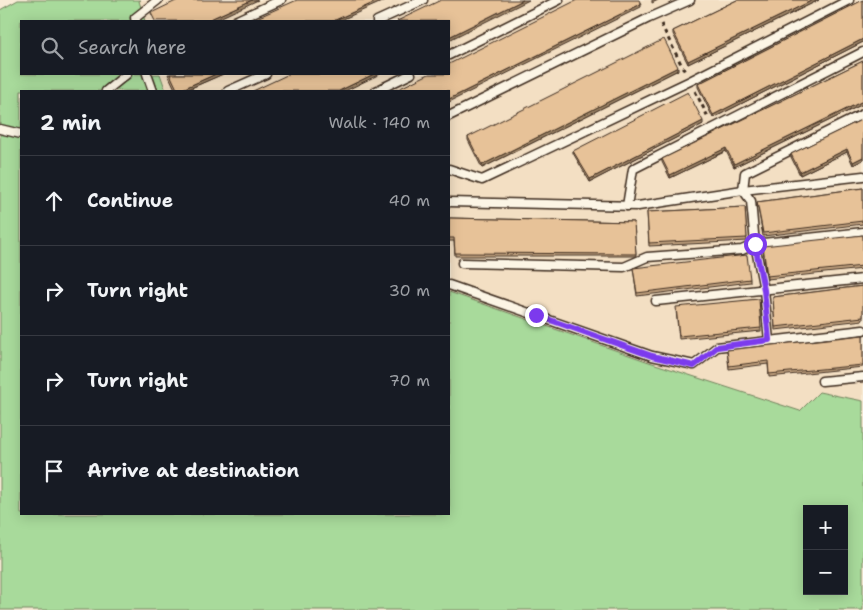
<!DOCTYPE html>
<meta charset="utf-8">
<style>
:root{--surface:#171b24;--page:#242831;--text:#f1f3f6;--muted:#9ea1a6;--line:#363941}
body{margin:0;font-family:"Shantell Sans",sans-serif;background:var(--page);color:var(--text)}
.controls{position:absolute;right:15px;bottom:15px;display:grid;overflow:hidden;border-radius:0px;box-shadow:0 2px 12px #0003}
.controls button{width:45px;height:45px;display:grid;place-items:center;padding:0;border:0;border-bottom:1px solid var(--line);background:var(--surface);color:var(--text);font:25px sans-serif}
.stop{position:absolute;width:15px;height:15px;margin:-11px;border:4px solid #7c3aed;border-radius:50%;background:#fff}
.stop.end{background:#7c3aed;border-color:#fff;box-shadow:0 1px 5px #0008}
.list{margin:0;padding:0;list-style:none}
h2{display:flex;justify-content:space-between;align-items:center;height:65px;margin:0;padding:0 20px;font-size:21px}
h2 small{font-size:16px;font-weight:400;color:var(--muted)}
.list li{display:grid;grid-template-columns:32px 1fr auto;gap:15px;align-items:center;box-sizing:border-box;height:90px;padding:0 20px;border-top:1px solid var(--line)}
.list b{display:block;font-size:19px;white-space:nowrap}
.list em{font-size:16px;font-style:normal;color:var(--muted)}
.icon{flex:none;width:28px;height:28px;fill:none;stroke:currentColor;stroke-width:2;stroke-linecap:round;stroke-linejoin:round}
.map{position:relative;flex:none;width:863px;height:610px;overflow:hidden}
.search{position:absolute;background:var(--surface);box-shadow:0 2px 12px #0003;left:20px;top:20px;width:430px;height:55px;display:flex;align-items:center;gap:12px;box-sizing:border-box;padding:0 18px;border-radius:0px;color:var(--muted);font-size:19px}
.panel{position:absolute;background:var(--surface);box-shadow:0 2px 12px #0003;left:20px;top:90px;width:430px;height:425px;border-radius:0px}
.map>svg:first-child{display:block}
.built{fill:#f3dfc3}
.green{fill:#a8da9b;stroke:#72825c;fill-rule:evenodd}
.lines{fill:none;stroke-linecap:round;stroke-linejoin:round}
.service-casing{stroke:#3b2a1e;stroke-width:11}
.path{stroke:#3b2a1e;stroke-width:3;stroke-dasharray:4 4;stroke-linecap:butt}
.service{stroke:#fcf5e5;stroke-width:8}
.wall{fill:#c7a783;stroke:#3b2a1e}
.shaded-wall{fill:#a2886a;stroke:#3b2a1e}
.building{fill:#e7c298;stroke:#3b2a1e}
.route{stroke:#7c3aed;stroke-width:6}
</style>
<div class="map">
<svg width="863" height="610" viewBox="0 0 863 610">
<rect width="100%" height="100%" fill="#f8ebd6"/>
<filter id="ink" filterUnits="userSpaceOnUse"><feTurbulence type="fractalNoise" baseFrequency=".02" numOctaves="2"/><feDisplacementMap in="SourceGraphic" scale="10" xChannelSelector="R" yChannelSelector="G"/><feConvolveMatrix kernelMatrix="1 2 1 2 8 2 1 2 1" color-interpolation-filters="sRGB"/></filter>
<g filter="url(#ink)">
<!-- built -->
<path class="built" d="M141,0H863V401L819,392L800,411L649,362L449,292V91H166L161,74H449V21H145L138,1Z"/>
<!-- green -->
<path class="green" d="M18,0H141L139,1L145,21H21V74H160L166,91H21V514H449V292L649,362L800,411L819,392L863,401V610H0V10ZM807,509H844V591H807Z"/>
<g class="lines">
<defs>
<g id="service">
<path d="M136,21L135,18L158,0"/>
<path d="M235,21L281,0"/>
<path d="M377,21L423,0"/>
<path d="M449,55L559,0"/>
<path d="M147,74L153,91"/>
<path d="M106,91L127,74"/>
<path d="M228,91L266,74"/>
<path d="M376,91L411,74"/>
<path d="M449,116L649,18L690,0"/>
<path d="M0,129L21,134"/>
<path d="M449,169L482,180L690,81L849,0"/>
<path d="M449,202L638,206L743,190L863,176"/>
<path d="M627,206L633,169L863,52"/>
<path d="M462,263L624,267L647,257L742,250L755,244L863,232"/>
<path d="M449,285L652,356L694,365L717,347L863,330"/>
<path d="M656,301L863,279"/>
<path d="M769,341L764,290L755,244L751,201L743,190L745,173L863,114"/>
<path d="M822,381L863,377"/>
</g>
</defs>
<!-- service casing -->
<use href="#service" class="service-casing"/>
<!-- path -->
<g class="path">
<path d="M661,24L685,72"/>
<path d="M695,91L709,119"/>
</g>
<!-- service -->
<use href="#service" class="service"/>
</g>
<!-- wall -->
<g class="wall">
<path d="M737,0H819L688,64L673,34V31Z"/>
<path d="M863,0V42L713,118L698,87V84Z"/>
<path d="M863,61V104L734,167L726,151L670,178L662,162V159Z"/>
<path d="M678,70L482,168L468,140V137Z"/>
<path d="M168,74H223L184,91H176Z"/>
<path d="M863,119V160L853,165L847,152L800,175L791,157V154Z"/>
<path d="M703,124L590,182L573,153V151Z"/>
<path d="M863,188V224L763,236L757,202Z"/>
<path d="M745,207L747,241L649,246L647,212Z"/>
<path d="M449,218L634,222L636,256H455L454,241H449Z"/>
<path d="M863,235V269L767,279L763,249Z"/>
<path d="M633,268L750,279V282L637,296Z"/>
<path d="M863,286V320L775,330L773,297Z"/>
<path d="M759,299L761,331L679,339L676,310Z"/>
<path d="M863,335V367L769,377L768,364L729,369L727,350Z"/>
</g>
<!-- shaded-wall -->
<g class="shaded-wall">
<path d="M252,0H258L213,21H206Z"/>
<path d="M380,0H386L339,21H333Z"/>
<path d="M523,0H529L449,40V37Z"/>
<path d="M652,0H658L652,3Z"/>
<path d="M813,0H819L688,64V61Z"/>
<path d="M641,4V7L449,102V99Z"/>
<path d="M863,39V42L713,118V115Z"/>
<path d="M678,67V70L482,168V165Z"/>
<path d="M216,74H223L184,91H178Z"/>
<path d="M374,74H380L345,91H339Z"/>
<path d="M863,101V104L734,167V164Z"/>
<path d="M703,121V124L590,182V179Z"/>
<path d="M726,148V151L670,178V175Z"/>
<path d="M847,149V152L800,175V172Z"/>
<path d="M863,157V160L853,165V162Z"/>
</g>
<!-- building -->
<g class="building">
<path d="M178,0H252L206,21H155L151,13Z"/>
<path d="M297,0H380L333,21H250Z"/>
<path d="M441,0H523L449,37V21H397Z"/>
<path d="M577,0H639L641,4L449,99V91H394L429,74H449V64Z"/>
<path d="M737,0H813L688,61L673,31Z"/>
<path d="M863,0V39L713,115L698,84Z"/>
<path d="M664,39L678,67L482,165L468,137Z"/>
<path d="M863,61V101L734,164L726,148L670,175L662,159Z"/>
<path d="M170,74H216L178,91Z"/>
<path d="M289,74H374L339,91H253Z"/>
<path d="M688,92L703,121L590,179L573,151Z"/>
<path d="M863,119V157L853,162L847,149L800,172L791,154Z"/>
<path d="M863,188V221L763,233L757,202Z"/>
<path d="M745,207L747,238L649,243L647,212Z"/>
<path d="M449,218L634,222L636,254L455,253L454,238H449Z"/>
<path d="M863,235V266L767,276L763,246Z"/>
<path d="M747,255L750,279L637,293L633,268Z"/>
<path d="M863,286V317L775,327L773,297Z"/>
<path d="M759,299L761,328L679,336L676,307Z"/>
<path d="M863,335V365L769,374L768,361L729,366L727,350Z"/>
</g>
</g>
<g class="lines" filter="url(#ink)">
<!-- route -->
<path class="route" d="M536,315L652,356L694,366L717,347L769,340L764,290L755,244"/>
</g>
</svg>
<div class="controls">
<button>+</button>
<button>−</button>
</div>
<div class="stop" style="left:755px;top:244px"></div>
<div class="stop end" style="left:536px;top:315px"></div>
<div class="search"><svg class="icon" aria-label="search" viewBox="0 0 24 24"><circle cx="10" cy="10" r="6"/><path d="M15 15l6 6"/></svg>Search here</div>
<section class="panel">
<h2>2 min<small>Walk · 140 m</small></h2>
<ul class="list">
<li><svg class="icon" aria-label="ahead" viewBox="0 0 24 24"><path d="M12 20V5M6 11l6-6 6 6"/></svg><div><b>Continue</b></div><em>40 m</em></li>
<li><svg class="icon" aria-label="right" viewBox="0 0 24 24"><path d="M7 20v-9h11M14 6l5 5-5 5"/></svg><div><b>Turn right</b></div><em>30 m</em></li>
<li><svg class="icon" aria-label="right" viewBox="0 0 24 24"><path d="M7 20v-9h11M14 6l5 5-5 5"/></svg><div><b>Turn right</b></div><em>70 m</em></li>
<li><svg class="icon" aria-label="arrive" viewBox="0 0 24 24"><path d="M6 21V4h12l-3 4 3 4H6"/></svg><div><b>Arrive at destination</b></div></li>
</ul>
</section>
</div>
